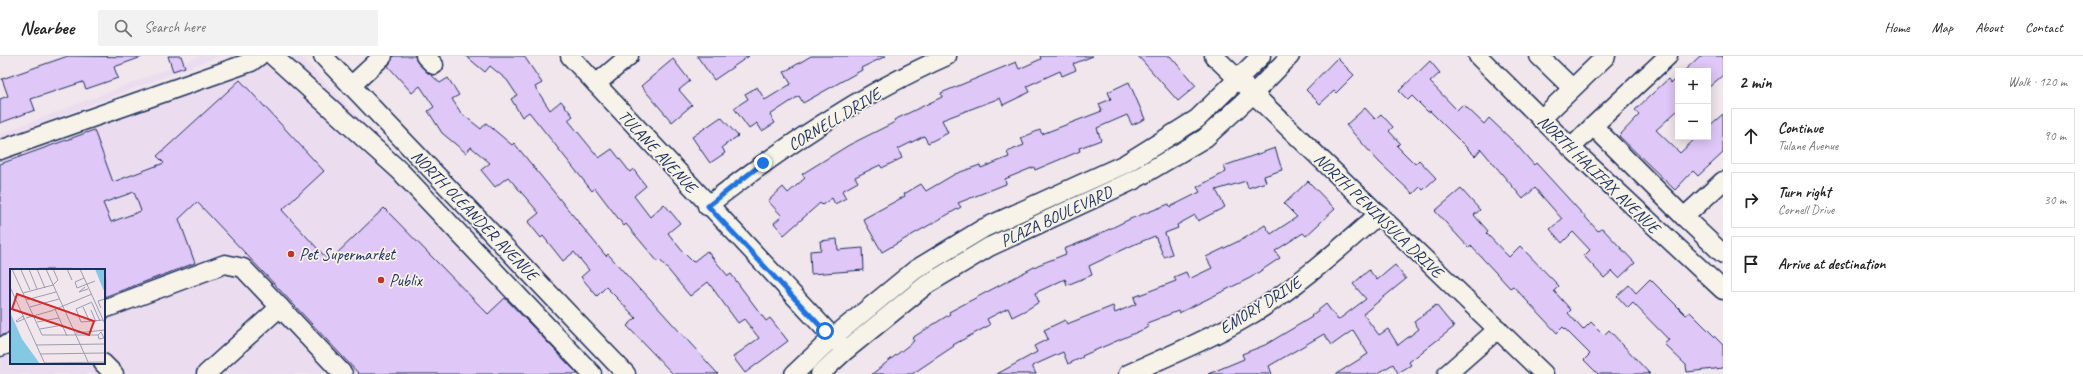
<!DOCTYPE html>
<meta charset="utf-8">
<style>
:root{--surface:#fff;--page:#f2f2f2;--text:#222;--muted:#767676;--line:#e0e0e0}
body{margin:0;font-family:Caveat,sans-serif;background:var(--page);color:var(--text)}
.controls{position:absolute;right:12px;top:12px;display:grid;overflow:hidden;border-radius:0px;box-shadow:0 2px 10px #0003}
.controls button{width:36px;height:36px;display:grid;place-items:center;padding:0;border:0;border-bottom:1px solid var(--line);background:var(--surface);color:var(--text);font:20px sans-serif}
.stop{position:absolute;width:12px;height:12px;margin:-9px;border:3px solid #1a73e8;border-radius:50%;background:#fff}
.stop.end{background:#1a73e8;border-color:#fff;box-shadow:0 1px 4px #0008}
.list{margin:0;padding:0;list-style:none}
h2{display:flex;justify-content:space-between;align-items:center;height:52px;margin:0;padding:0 16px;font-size:17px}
h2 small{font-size:13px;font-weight:400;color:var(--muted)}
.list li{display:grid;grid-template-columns:26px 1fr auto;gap:12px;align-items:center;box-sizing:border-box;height:56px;margin:0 8px 8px;padding:0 8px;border:1px solid var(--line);border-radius:0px}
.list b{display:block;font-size:15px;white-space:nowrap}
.list p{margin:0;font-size:13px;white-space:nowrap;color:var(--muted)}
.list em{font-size:13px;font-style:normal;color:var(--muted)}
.icon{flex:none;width:22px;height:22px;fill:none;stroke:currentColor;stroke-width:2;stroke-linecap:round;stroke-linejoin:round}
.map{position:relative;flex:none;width:1723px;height:318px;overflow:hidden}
header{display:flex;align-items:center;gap:24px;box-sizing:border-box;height:56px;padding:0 20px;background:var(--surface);border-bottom:1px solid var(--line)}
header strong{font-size:19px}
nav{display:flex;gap:22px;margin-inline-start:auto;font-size:14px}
.search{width:280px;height:36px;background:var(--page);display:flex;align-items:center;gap:10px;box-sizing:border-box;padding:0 14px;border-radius:0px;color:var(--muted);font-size:15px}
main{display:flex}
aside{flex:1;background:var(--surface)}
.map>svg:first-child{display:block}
.built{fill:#ebddef;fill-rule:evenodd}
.building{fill:#dfc7f7;stroke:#1b2f5e;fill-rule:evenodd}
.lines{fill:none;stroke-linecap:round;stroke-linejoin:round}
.minor-casing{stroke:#1b2f5e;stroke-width:21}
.minor{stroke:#f7f3e8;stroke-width:18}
.route{stroke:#1a73e8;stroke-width:5}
.poi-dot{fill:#c8321e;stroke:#f7f3e8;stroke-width:1.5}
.labels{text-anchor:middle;stroke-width:3.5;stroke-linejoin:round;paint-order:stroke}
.street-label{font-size:17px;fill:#1b2f5e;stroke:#f7f3e8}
.poi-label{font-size:17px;fill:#1b2f5e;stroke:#f7f3e8;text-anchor:start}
.inset-road{fill:none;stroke:#9b9db3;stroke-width:1}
.view{fill:#d62828;fill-opacity:0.15;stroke:#d62828;stroke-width:2}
.inset-edge{fill:none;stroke:#1b2f5e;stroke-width:2}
</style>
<header>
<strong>Nearbee</strong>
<div class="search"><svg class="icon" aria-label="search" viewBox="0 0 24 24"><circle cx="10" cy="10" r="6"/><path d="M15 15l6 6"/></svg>Search here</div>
<nav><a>Home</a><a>Map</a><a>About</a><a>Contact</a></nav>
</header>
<main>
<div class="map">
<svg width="1723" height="318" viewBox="0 0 1723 318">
<rect width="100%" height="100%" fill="#f0e6ec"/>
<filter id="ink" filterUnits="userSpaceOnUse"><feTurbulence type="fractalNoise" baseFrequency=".025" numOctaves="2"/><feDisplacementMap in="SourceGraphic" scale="8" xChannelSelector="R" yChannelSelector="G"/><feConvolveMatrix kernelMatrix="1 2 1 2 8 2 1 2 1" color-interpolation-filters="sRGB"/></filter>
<g filter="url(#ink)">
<!-- built -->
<g class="built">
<path d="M201,0H220L0,83V78Z"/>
<path d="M238,0H300L602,318H0V91ZM11,214H104V307H11Z"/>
</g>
<!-- building -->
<g class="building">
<path d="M68,0L142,1L114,11L118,22L86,33L83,26L31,43L35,54L0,67V43L8,40L2,23Z"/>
<path d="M168,0H181L185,11L173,15Z"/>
<path d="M393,0H415L418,7L440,27L448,22L459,39L452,43L461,57L481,73L486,67L512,89L514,87L606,200L608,198L640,234L641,233L718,318H673L627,270L636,262L618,243L606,231L597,240L581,221L589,214L574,196L563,205L543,180L541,182L528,166L539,157L508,121L495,131L481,114L490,107L471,91L466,97L442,77L428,55L434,51L420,30L412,37L388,10Z"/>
<path d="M466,0H524L542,27L535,31L550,54L561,45L573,60L568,64L599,102L612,93L630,116L633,113L646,130L634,140L650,161L664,148L680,167L668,177L683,196L693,206L707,195L728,220L731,218L766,265L770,262L788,285L745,317L733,301L759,282L744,263L738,267L708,226L690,240L660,204L658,206L626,168L624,170L595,132L592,135L529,56L522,61L511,43L517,39L507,24L490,10L485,16Z"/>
<path d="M697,0H749L714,24Z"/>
<path d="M811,0H886L861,12L862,14L803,47L799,40L770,59L775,67L762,75L757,67L749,73L734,52L748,43L745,38L757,31L765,44L791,28L784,16Z"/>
<path d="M1040,0H1093L1073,8L1076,14L1062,20L1060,15L1027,30L1030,36L1003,49L1000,42L942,64L948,77L928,87L924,80L898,93L902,102L882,112L880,109L855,121L858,126L842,135L846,142L835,148L832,142L822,149L820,147L784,179L774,167L782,160L768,145L783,131L788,137L805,122L802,118L849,89L895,66L894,64L942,41L941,37L1016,6L1019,13L1041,3Z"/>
<path d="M1138,0H1170L1196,30L1178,45Z"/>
<path d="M1700,0H1723V19L1708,32V15H1684Z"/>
<path d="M1337,2L1354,19L1336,37L1334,35L1320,48L1306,34Z"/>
<path d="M673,3L690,25L679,34L692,49L672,66L641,30Z"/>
<path d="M1430,5L1440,17L1430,26L1457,54L1463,48L1484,68L1489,62L1514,86L1534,109L1536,107L1598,175L1602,172L1635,207L1619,222L1612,215L1604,222L1584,200L1590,194L1573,176L1562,187L1550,173L1562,163L1535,132L1523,143L1481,93L1475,100L1430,55L1428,56L1412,40L1408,44L1399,35Z"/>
<path d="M1678,20V54L1656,74L1680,97L1697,81H1708V71L1723,58V97L1698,120L1693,115L1675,134L1619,80L1639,59L1635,54L1668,23L1671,27Z"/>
<path d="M240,24L324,115L282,154L329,205L384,152L488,258L505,242L578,318H359L197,146L179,163L195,207L104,241V214H11V276L0,280V108L94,74L113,126L164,107L157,100ZM134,136L141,155L111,166L103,147Z"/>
<path d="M1129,26L1145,63L1132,69L1127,59L1097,72L1101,84L1079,92L1080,95L1035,114L1034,111L1005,123L1006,128L958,147L961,151L882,196L863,163L905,140L904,138L921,128L926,135L955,118L980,109L981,112L1009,101L1007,96L1024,89L1021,82L1040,74L1042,78L1102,55L1099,48L1111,43L1108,36Z"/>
<path d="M1365,52L1375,63L1381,58L1393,71L1389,75L1400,87L1397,90L1415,108L1419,104L1436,122L1423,134L1420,131L1413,138L1379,106L1346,69Z"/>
<path d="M721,61L738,80L722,91L725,97L710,107L692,81Z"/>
<path d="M1275,92L1282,114L1264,120L1266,126L1248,132L1246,125L1216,134L1225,151L1198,165L1195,159L1177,169L1178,172L1165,177L1172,198L1164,201L1155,180L1133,189L1089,210L1092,219L1067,229L1065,223L1035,237L1039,246L1028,253L1012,261L1008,252L987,263L990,269L953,289L954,290L912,318H872L914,285L912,282L950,258L949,256L1038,209L1066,198L1064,193L1089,183L1130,163L1169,148L1170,151L1200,136L1197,131L1226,116L1224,110Z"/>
<path d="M1308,125L1335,153L1306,180L1303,177L1275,195L1280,202L1250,222L1179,257L1178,255L1147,267L1149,271L1082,300L1083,301L1068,308L1063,296L1032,310L1036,318H997L1037,296L1034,290L1048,283L1044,274L1065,264L1067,268L1113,250L1115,257L1136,248L1134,241L1176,225L1174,221L1186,216L1189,223L1212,212L1206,201L1245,182L1265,169L1271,178L1297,161L1284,148Z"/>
<path d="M1461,133L1480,154L1474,159L1488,175L1486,177L1509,201L1520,190L1559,230L1554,235L1571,254L1568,257L1583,274L1591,266L1604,279L1609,274L1650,318H1598L1584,304L1590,298L1563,271L1557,277L1513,230L1510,232L1471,190L1469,192L1435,155Z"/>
<path d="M837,183L838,194L863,192L864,214L811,218L810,195L821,194L820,185Z"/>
<path d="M1395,209L1406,223L1363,258L1379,279L1388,273L1398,289L1419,273L1414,266L1436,249L1454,271L1409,306L1411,309L1398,317L1393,308L1377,318H1336L1368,298L1353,274L1332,289L1324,278L1269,310L1272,318H1208L1244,303L1242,298L1265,289L1312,261L1311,260L1326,248L1338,264L1366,243L1353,228L1369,214L1377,224Z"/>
<path d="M1650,223L1686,259L1690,256L1723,289V312L1687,316L1686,309L1664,288L1669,284L1633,247L1628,252L1617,240L1629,229L1636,237Z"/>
</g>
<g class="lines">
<defs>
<g id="minor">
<path d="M273,0L400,115L592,318"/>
<path d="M323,0L626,318"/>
<path d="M425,0L434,9"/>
<path d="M570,0L841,290"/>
<path d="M1214,0L1544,318"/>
<path d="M1478,0L1571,92L1723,234"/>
<path d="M1539,0L1572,32"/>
<path d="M1668,0L1593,70L1684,161"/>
<path d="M596,28L629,0"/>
<path d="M351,30L383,0"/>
<path d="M1541,63L1606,0"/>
<path d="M1571,92L1593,70"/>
<path d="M0,94L251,6L259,0"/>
<path d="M1723,125L1684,161L1723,198"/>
<path d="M707,150C782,92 861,38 947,0"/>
<path d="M104,253L225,208L243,212L343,318"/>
<path d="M0,291L11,287"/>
<path d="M103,307L114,318"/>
<path d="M206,318L280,251"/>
<path d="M794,318L832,282L915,214L984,172L1125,108L1197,63L1261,0"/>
<path d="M820,318L845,295L926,229L989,191L1134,124L1205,82L1253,38L1290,0"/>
<path d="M1128,318C1168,300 1210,283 1249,260C1295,233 1339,193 1379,158"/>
<path d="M1447,318L1498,273"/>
</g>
</defs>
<!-- minor casing -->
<use href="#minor" class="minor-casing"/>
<!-- minor -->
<use href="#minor" class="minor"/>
</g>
</g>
<g class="lines" filter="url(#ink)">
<!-- route -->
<path class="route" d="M763,107L708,150L825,275"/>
</g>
<!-- markers -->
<g class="poi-dot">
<circle cx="291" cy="198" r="4"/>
<circle cx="381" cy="224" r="4"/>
</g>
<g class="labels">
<!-- street labels -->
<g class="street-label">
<text transform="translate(834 63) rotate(-31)" y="6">CORNELL DRIVE</text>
<text transform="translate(658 95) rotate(47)" y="6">TULANE AVENUE</text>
<text transform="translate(1599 118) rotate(44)" y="6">NORTH HALIFAX AVENUE</text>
<text transform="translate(475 159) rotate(46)" y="6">NORTH OLEANDER AVENUE</text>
<text transform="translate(1379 159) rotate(44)" y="6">NORTH PENINSULA DRIVE</text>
<text transform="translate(1056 160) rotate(-25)" y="6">PLAZA BOULEVARD</text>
<text transform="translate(1260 249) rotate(-32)" y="6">EMORY DRIVE</text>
</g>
<!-- poi labels -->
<g class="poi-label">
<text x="299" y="204">Pet Supermarket</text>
<text x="389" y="230">Publix</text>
</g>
</g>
<!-- overview -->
<g transform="translate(10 213)">
<rect width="95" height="95" fill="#f0e6ec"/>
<path d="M85,0H95V23L93,20ZM0,43L12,70L30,95H0Z" fill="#83c9e4"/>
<path class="inset-road" d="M2,0L32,66H88L91,63L94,69L89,70L88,66M19,0L27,20M27,0L35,19M36,0L79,95M57,0L62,11M70,0L95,55M11,1L20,21M74,9L65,13L67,19L85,12M43,16L48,11L43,0M0,18L35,95M75,18L69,23L78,20M13,24L43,16M16,31L46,23M82,33L66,40L71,53L93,51M82,34L90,52M20,38L49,30M73,38L80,53M91,39L88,32L95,30M45,40L57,67M81,41L86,53M13,47L14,50L7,53L6,52ZM16,49L41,42L82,25M27,53L49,49M30,60L53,56M66,64L95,61M26,76L95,75M30,85L95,84M34,94L95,93"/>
<path class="view" d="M7,25L84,52L79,66L2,40Z"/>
<rect width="95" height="95" class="inset-edge"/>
</g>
</svg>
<div class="controls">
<button>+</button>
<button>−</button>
</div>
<div class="stop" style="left:825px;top:275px"></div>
<div class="stop end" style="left:763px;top:107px"></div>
</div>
<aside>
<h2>2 min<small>Walk · 120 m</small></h2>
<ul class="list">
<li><svg class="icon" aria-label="ahead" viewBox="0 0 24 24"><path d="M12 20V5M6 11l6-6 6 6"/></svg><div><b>Continue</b><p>Tulane Avenue</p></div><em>90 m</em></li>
<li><svg class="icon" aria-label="right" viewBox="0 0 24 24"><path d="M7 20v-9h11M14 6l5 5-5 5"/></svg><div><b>Turn right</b><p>Cornell Drive</p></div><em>30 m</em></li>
<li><svg class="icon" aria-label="arrive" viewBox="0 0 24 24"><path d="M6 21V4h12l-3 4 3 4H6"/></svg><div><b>Arrive at destination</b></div></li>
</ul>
</aside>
</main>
